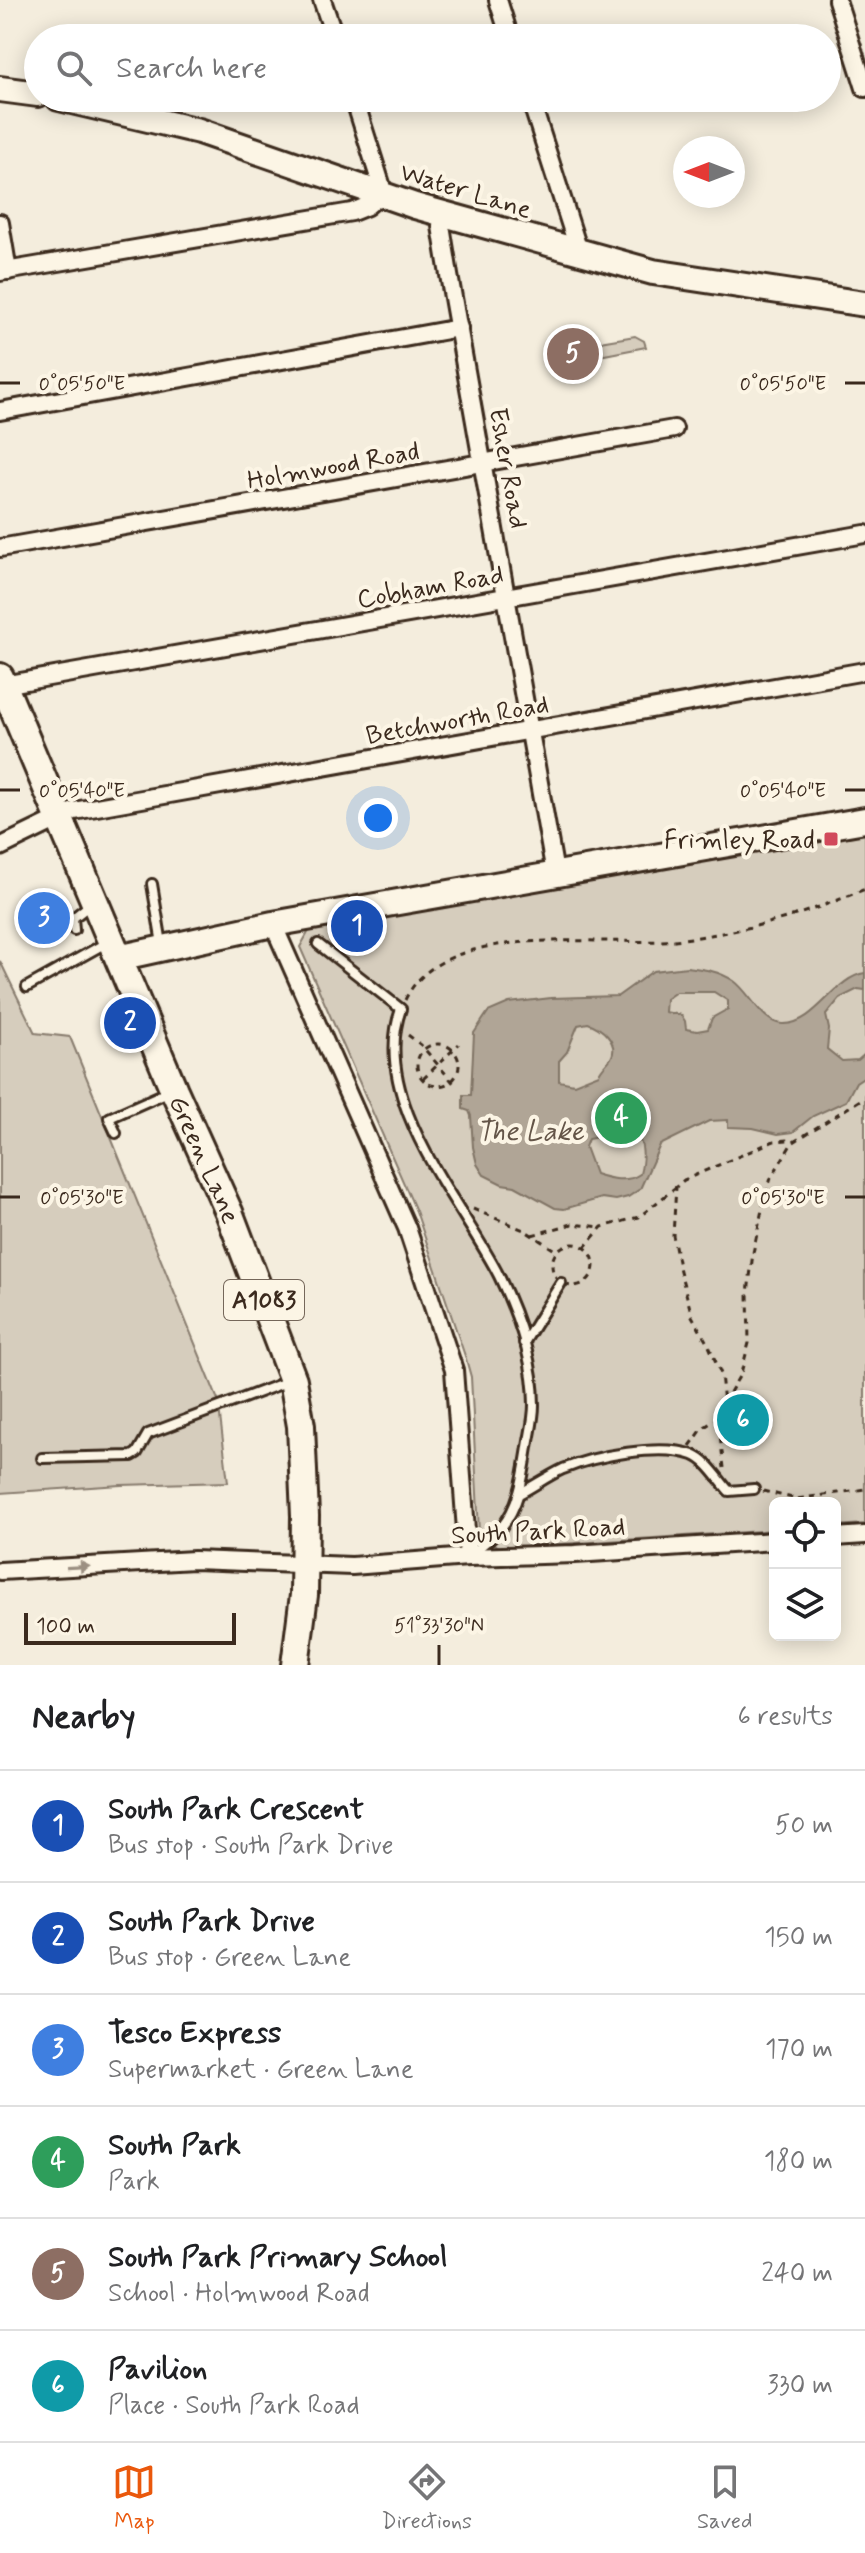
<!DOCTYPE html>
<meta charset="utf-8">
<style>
:root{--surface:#fff;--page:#f2f2f2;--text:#202124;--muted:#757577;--line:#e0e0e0;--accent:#ea580c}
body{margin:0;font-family:Mynerve,sans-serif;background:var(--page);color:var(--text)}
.controls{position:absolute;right:24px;bottom:24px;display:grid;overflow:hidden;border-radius:12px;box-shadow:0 4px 20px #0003}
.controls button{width:72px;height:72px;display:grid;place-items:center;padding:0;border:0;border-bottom:2px solid var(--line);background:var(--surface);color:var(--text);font:40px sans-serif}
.compass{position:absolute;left:673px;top:136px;width:72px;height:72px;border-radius:50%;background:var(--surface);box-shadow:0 4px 20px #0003;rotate:270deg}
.scale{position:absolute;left:24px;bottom:20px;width:212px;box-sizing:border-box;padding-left:8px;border:4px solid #3b2a1e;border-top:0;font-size:22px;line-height:28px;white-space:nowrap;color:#3b2a1e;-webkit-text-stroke:6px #fcf5e5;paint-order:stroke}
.you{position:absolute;left:378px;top:818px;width:28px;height:28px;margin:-20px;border:6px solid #fff;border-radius:50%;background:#1a73e8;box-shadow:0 0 0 12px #1a73e833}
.badge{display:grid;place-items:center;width:52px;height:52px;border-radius:50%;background:var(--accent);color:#fff;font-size:26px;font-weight:700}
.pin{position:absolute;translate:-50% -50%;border:4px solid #fff;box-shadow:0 2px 8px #0006}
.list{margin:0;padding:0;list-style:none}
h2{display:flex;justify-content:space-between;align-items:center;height:104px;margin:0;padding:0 32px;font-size:34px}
h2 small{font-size:26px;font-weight:400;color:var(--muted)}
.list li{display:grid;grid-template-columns:52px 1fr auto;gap:24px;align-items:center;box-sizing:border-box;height:112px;padding:0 32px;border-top:2px solid var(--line)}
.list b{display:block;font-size:30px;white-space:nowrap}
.list p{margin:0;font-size:26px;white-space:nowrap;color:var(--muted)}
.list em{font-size:26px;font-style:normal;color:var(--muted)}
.icon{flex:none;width:44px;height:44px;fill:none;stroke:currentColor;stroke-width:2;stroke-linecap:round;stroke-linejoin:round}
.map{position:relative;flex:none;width:865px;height:1665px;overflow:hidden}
.search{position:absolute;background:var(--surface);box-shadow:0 4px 20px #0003;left:24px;right:24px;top:24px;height:88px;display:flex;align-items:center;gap:20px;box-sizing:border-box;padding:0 28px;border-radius:44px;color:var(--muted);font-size:30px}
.sheet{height:776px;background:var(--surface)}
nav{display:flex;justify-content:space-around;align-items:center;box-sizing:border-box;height:112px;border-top:2px solid var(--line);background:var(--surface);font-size:22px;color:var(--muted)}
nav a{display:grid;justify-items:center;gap:4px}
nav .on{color:var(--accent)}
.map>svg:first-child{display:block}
.green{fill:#d6cdbd;stroke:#887c6e;stroke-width:2}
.water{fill:#b0a596;stroke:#817466;stroke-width:2;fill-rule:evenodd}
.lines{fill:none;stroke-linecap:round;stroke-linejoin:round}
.lane-casing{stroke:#3b2a1e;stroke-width:14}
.street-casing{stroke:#3b2a1e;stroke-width:22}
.secondary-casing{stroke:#3b2a1e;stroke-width:30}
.primary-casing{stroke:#3b2a1e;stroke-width:32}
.path{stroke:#3b2a1e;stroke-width:3;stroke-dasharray:6 6;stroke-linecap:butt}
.lane{stroke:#fcf5e5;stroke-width:8}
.street{stroke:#fcf5e5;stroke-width:16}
.secondary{stroke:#fcf5e5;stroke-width:24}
.primary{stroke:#fcf5e5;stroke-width:26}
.oneway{fill:#9c9082}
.ticks{fill:none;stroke:#3b2a1e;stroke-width:3}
.poi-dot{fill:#d1495b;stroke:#fcf5e5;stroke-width:3}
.labels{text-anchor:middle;stroke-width:8;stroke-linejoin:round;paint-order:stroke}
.shield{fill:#fcf5e5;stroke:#75675a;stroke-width:2}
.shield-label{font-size:24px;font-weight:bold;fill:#3b2a1e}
.street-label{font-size:26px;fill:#3b2a1e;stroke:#fcf5e5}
.poi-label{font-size:26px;fill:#3b2a1e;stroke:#fcf5e5;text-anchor:end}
.water-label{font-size:28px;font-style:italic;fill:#645548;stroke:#fcf5e5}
.ticks-label{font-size:20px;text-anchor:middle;fill:#3b2a1e;stroke:#fcf5e5;stroke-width:8;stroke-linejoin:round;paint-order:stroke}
</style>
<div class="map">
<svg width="865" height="1665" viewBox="0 0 865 1665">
<rect width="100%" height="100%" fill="#f4eddd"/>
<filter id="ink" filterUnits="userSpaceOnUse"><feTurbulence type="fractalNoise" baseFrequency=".0125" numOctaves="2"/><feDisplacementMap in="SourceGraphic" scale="16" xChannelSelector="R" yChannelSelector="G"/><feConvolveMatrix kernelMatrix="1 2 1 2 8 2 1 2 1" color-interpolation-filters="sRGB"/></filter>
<g filter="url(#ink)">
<!-- green -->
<g class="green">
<path d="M635,336L644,341L646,347L589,358L588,350L594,343Z"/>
<path d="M865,832V1524L835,1526V1503H775V1530L499,1548L479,1532L471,1377L466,1359L416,1211L300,947L309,931Z"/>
<path d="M0,961L35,1033L70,1037L218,1400L228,1482L121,1485L0,1493Z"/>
</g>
<!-- water -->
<path class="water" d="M687,967C704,969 719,971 734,981C750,992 763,1025 784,1024C816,1024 835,977 865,973V990L858,989L840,998L826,1015L829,1029L827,1049L842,1061L858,1060L865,1054V1076L856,1082L846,1101L813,1116L793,1132L778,1134L753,1128L728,1127V1120L709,1121L660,1145L640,1189L628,1197L616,1200L602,1198L564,1209L555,1208L515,1186L502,1184L484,1175L477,1164L473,1147L471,1116L469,1111L463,1109V1095H471L474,1033L488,1012L509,1003L551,998L618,996L653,971ZM676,992H714L728,1001V1009L712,1018L708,1029L697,1031L686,1029L685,1021L681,1015L665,1012L666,999ZM588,1023C600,1027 620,1042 611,1058C607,1064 602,1067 599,1074L574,1084L559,1081V1061L567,1052L578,1025ZM632,1130C645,1140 644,1159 640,1174C627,1183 610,1179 595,1174L585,1147L588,1139Z"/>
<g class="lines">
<defs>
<g id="lane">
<path d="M152,884L162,944"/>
<path d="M74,930L73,918L91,904"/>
<path d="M318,944L401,1009C369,1099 461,1201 499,1276C518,1315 534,1362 534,1405C534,1417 531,1430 529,1441C524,1471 521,1504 501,1528C492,1538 479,1547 469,1556"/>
<path d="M27,987L106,943"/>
<path d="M116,1133L109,1118L170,1091"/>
<path d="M524,1343L561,1283"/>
<path d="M42,1458L132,1456L137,1453L148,1434L289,1381"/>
<path d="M519,1494C534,1486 548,1476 563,1469C594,1456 661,1443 693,1455C708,1461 718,1479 729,1491L754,1489"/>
</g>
<g id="street">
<path d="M322,0L335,38"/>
<path d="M498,0L510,38"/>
<path d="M837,0L865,88"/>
<path d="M530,98L576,242L574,251"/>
<path d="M442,214L441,226L449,275L555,873"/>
<path d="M0,223L8,271"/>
<path d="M0,272L352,212L367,206L381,194V184L354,98"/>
<path d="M0,411L459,328"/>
<path d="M0,548L674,429"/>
<path d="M3,685L865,534"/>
<path d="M0,847L74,811L865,671"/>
<path d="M273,924L407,1228L454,1370L468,1557"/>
<path d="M835,1537L865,1535"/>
<path d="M0,1571L194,1560L352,1566L468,1557L575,1554L775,1541"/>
</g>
<g id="secondary">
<path d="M0,89L38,94"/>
<path d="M59,98L199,131L415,206L653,272L865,304"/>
<path d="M118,958L273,924L865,820"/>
</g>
<g id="primary">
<path id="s1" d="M0,677L174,1090L229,1212L293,1380L301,1426L305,1516L304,1595L295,1665"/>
</g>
</defs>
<!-- lane casing -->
<use href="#lane" class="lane-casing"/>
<!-- street casing -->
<use href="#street" class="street-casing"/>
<!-- secondary casing -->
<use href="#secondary" class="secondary-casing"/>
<!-- primary casing -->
<use href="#primary" class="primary-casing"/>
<!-- path -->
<g class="path">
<path d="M405,1000C445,915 607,950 684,939C752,930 801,916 865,889"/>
<path d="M408,1035L421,1045L457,1087"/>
<circle cx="438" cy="1065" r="21"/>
<path d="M423,1079L459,1044"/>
<path d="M473,1209L524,1230L555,1250"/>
<path d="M532,1235L572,1224L602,1227"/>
<circle cx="573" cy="1265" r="21"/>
<path d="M584,1248L602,1227L639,1217L676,1187"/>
<path d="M724,1403L741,1373L749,1343L748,1293L753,1253L763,1205L771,1178L792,1143L865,1097"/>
<path d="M690,1446L703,1428L718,1418"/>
<path d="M724,1468L718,1418L724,1403L721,1374L709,1346L692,1316L679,1267L673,1235L676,1187L684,1180L774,1141L788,1140L792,1143"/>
<path d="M763,1491L797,1499L865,1489"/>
</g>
<!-- lane -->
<use href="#lane" class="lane"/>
<!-- street -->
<use href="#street" class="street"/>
<!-- secondary -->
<use href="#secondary" class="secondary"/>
<!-- primary -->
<use href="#primary" class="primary"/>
</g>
<!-- one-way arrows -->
<defs><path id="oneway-solid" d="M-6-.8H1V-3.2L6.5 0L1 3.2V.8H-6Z" transform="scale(2)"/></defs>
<use class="oneway" href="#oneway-solid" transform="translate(78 1567) rotate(-3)"/>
</g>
<!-- ticks -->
<path class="ticks" d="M0,383H20M845,383H865M0,790H20M845,790H865M0,1197H20M845,1197H865M439,1645V1665"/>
<!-- markers -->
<rect class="poi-dot" x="823" y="831" width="16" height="16" rx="4"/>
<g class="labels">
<!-- shield labels -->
<rect class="shield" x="224" y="1280" width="80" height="40" rx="6"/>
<g class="shield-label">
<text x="264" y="1308">A1083</text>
</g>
<!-- street labels -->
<g class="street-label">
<text transform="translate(466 190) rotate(17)" y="9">Water Lane</text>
<text transform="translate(333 465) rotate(-10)" y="9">Holmwood Road</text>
<text transform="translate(509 468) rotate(80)" y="9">Esher Road</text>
<text transform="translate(430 586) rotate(-10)" y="9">Cobham Road</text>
<text transform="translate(457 719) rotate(-10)" y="9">Betchworth Road</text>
<text dy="9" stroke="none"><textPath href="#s1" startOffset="524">Green Lane</textPath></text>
<text transform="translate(538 1530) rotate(-3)" y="9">South Park Road</text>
</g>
<!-- poi labels -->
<g class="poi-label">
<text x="815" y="848">Frimley Road</text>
</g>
<!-- water labels -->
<g class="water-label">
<text x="530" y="1140">The Lake</text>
</g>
</g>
<g class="ticks-label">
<text x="783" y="390">0°05'50"E</text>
<text x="82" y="390">0°05'50"E</text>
<text x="783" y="797">0°05'40"E</text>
<text x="82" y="797">0°05'40"E</text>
<text x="783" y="1204">0°05'30"E</text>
<text x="82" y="1204">0°05'30"E</text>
<text x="439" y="1632">51°33'30"N</text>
</g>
</svg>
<div class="controls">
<button><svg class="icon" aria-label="locate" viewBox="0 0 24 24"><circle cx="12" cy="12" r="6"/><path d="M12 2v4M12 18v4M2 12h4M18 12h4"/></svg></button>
<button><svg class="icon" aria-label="layers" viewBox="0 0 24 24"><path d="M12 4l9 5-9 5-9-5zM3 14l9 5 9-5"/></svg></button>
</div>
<svg class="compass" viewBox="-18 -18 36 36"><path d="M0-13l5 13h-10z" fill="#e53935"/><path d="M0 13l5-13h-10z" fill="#757577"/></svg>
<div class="scale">100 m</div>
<div class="you"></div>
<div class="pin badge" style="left:357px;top:926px;background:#1a4fb4">1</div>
<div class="pin badge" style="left:130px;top:1023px;background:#1a4fb4">2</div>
<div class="pin badge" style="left:44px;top:918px;background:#3f7fe0">3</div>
<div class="pin badge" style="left:621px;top:1118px;background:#2e9e5b">4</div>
<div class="pin badge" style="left:573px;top:354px;background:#8d6e63">5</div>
<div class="pin badge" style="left:743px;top:1420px;background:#0f9aa8">6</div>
<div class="search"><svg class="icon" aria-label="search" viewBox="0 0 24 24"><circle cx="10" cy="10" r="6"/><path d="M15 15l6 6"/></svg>Search here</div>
</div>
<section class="sheet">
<h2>Nearby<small>6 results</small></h2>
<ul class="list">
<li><span class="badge" style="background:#1a4fb4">1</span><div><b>South Park Crescent</b><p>Bus stop · South Park Drive</p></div><em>50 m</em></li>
<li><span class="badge" style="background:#1a4fb4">2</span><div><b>South Park Drive</b><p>Bus stop · Green Lane</p></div><em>150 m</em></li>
<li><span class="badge" style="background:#3f7fe0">3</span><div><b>Tesco Express</b><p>Supermarket · Green Lane</p></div><em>170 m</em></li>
<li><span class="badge" style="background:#2e9e5b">4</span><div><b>South Park</b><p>Park</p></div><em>180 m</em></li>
<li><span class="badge" style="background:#8d6e63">5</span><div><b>South Park Primary School</b><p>School · Holmwood Road</p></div><em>240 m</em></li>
<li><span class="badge" style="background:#0f9aa8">6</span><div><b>Pavilion</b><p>Place · South Park Road</p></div><em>330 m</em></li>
</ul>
</section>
<nav>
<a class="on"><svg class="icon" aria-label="map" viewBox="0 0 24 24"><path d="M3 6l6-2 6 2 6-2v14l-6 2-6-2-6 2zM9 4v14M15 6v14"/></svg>Map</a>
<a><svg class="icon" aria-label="directions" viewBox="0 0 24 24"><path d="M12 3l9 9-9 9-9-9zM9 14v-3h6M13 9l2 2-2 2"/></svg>Directions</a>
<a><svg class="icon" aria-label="saved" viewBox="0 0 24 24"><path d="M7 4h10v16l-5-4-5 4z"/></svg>Saved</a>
</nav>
